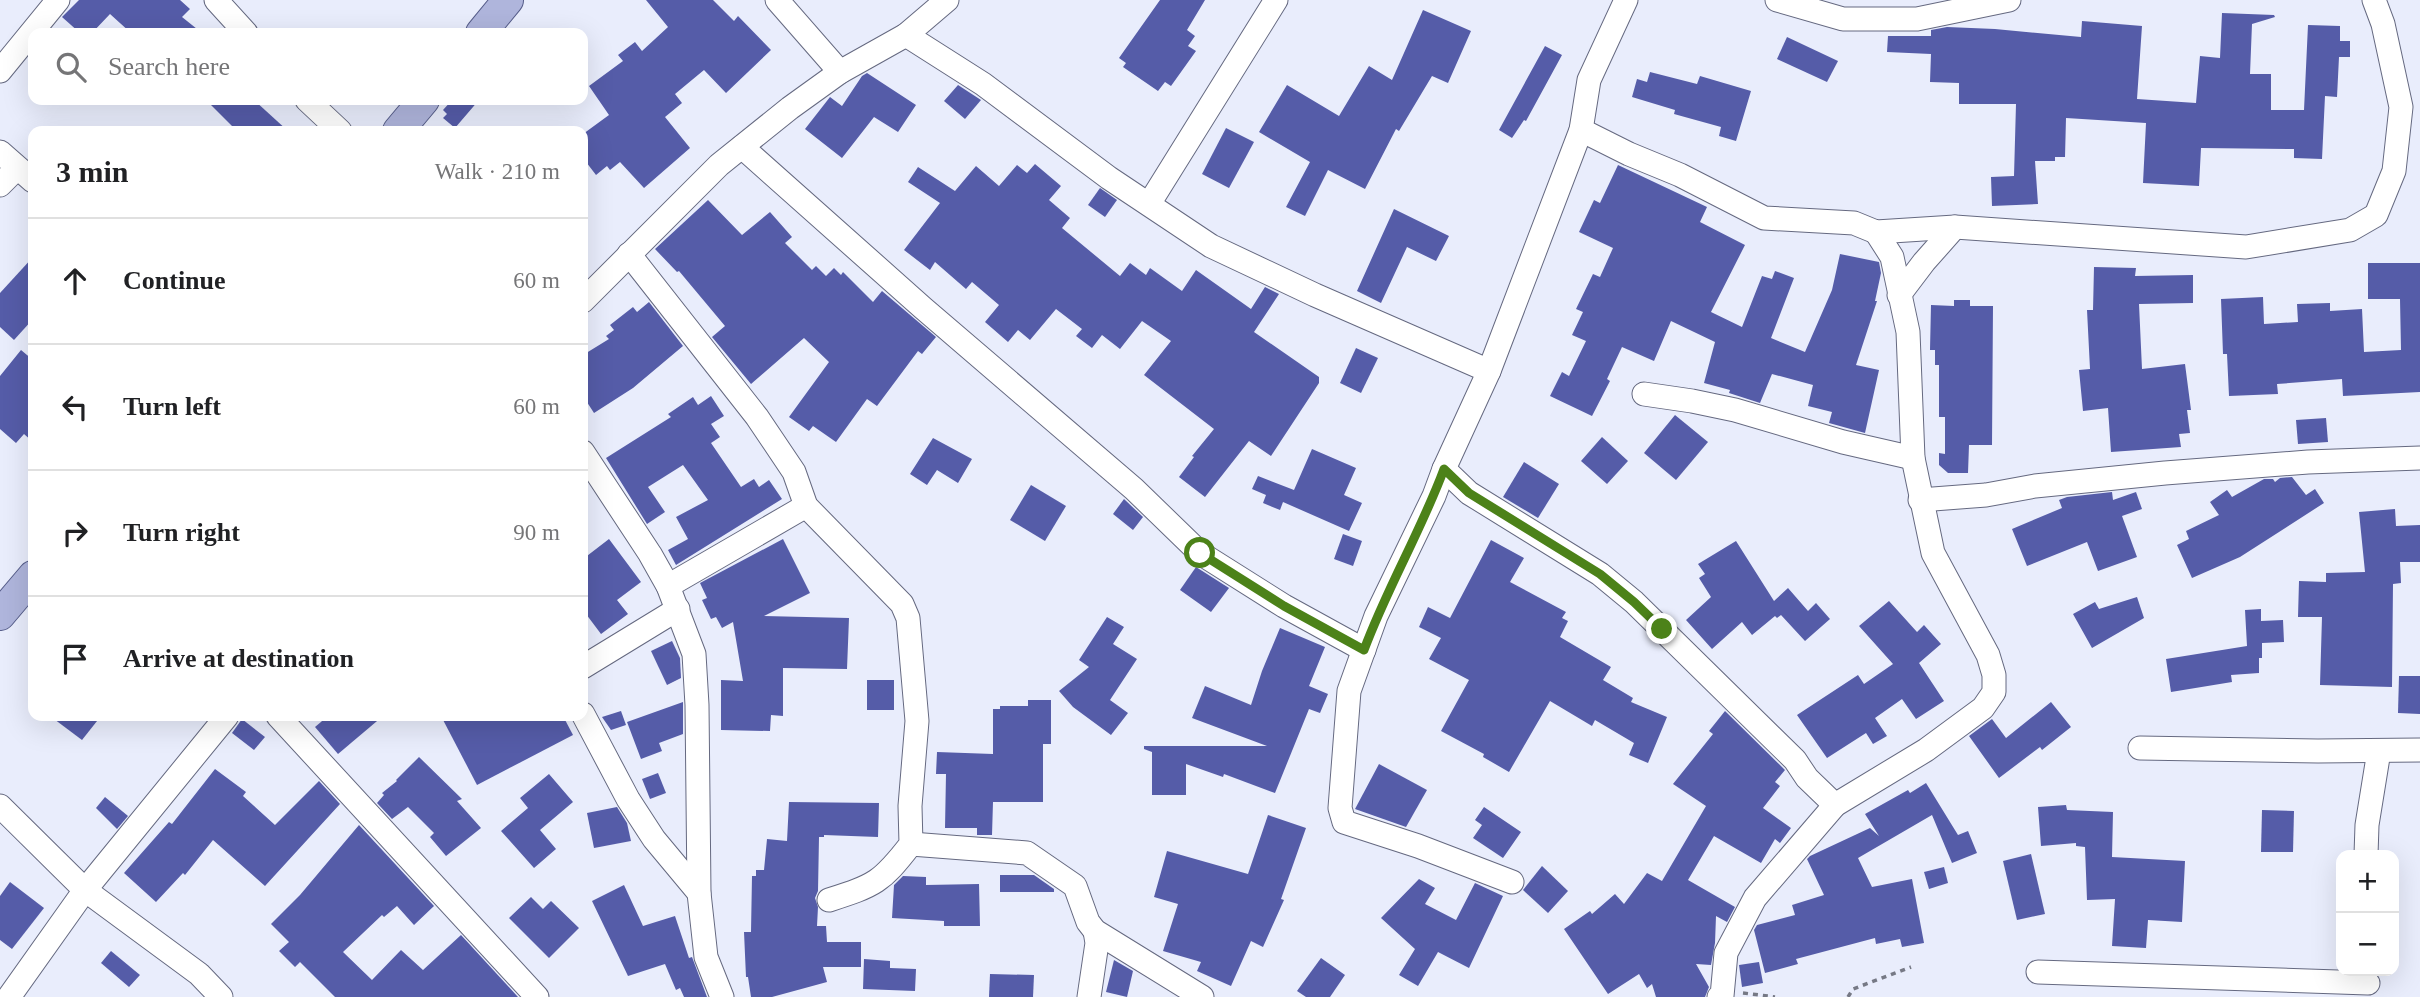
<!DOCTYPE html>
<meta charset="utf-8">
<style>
:root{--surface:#fff;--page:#f6f6f6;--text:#202124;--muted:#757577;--line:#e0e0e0}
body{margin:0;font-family:"Times New Roman",serif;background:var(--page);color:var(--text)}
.controls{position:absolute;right:21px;bottom:21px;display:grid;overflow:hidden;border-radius:14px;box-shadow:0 7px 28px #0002}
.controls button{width:63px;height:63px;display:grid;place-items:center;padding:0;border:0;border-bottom:2px solid var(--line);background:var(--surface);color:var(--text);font:35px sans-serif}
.stop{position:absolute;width:21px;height:21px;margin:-16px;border:5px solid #4c8219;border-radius:50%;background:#fff}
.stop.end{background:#4c8219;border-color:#fff;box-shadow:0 2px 7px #0008}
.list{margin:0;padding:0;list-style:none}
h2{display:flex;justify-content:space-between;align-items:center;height:91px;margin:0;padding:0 28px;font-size:30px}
h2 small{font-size:23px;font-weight:400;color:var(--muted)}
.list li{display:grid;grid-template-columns:46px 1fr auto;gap:21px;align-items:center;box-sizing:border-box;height:126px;padding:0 28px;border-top:2px solid var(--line)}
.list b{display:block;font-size:26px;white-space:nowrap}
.list em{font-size:23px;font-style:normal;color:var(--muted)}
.icon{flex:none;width:38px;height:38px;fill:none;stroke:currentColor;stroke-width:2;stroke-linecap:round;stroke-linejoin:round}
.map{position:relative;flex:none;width:2420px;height:997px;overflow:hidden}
.search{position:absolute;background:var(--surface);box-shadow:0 7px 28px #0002;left:28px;top:28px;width:560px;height:77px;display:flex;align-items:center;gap:18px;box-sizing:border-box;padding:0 24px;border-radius:14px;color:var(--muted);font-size:26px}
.panel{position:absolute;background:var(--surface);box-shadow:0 7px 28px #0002;left:28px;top:126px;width:560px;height:595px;border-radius:14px}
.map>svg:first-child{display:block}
.building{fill:#555ca8}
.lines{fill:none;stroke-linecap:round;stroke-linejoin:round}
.minor-casing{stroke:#656980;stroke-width:25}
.major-casing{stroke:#565d8a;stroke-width:32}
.path{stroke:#767985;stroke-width:3.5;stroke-dasharray:5 5;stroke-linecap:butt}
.minor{stroke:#fff;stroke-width:23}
.major{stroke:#afb5dc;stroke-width:30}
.route{stroke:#4c8219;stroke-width:9}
</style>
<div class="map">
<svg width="2420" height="997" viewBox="0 0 2420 997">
<rect width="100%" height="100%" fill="#e9edfc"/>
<!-- building -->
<g class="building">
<path d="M79,0H180L190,9L182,17L202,33H131L110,14L92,33H80L62,17Z"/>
<path d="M646,0H713L734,21L738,16L771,50L726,93L704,70L675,94L682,103L665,117L690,148L644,188L620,162L610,170L607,166L596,175L583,158V134L609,115L589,86L623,61L618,55L635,42L642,51L668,27Z"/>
<path d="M1160,0H1205L1187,30L1195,36L1188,46L1196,51L1171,86L1165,82L1158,91L1123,67L1126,63L1119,58Z"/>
<path d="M1423,10L1471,31L1448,83L1432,76L1399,131L1396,129L1365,189L1328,170L1305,216L1286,207L1310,162L1259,132L1287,85L1339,116L1369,66L1392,80Z"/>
<path d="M2222,13L2274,15L2275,17L2252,24L2250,74H2271V110H2304L2308,25L2340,26V41H2350V57H2339L2337,97L2325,96L2322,159L2294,158V149L2201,148L2199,186L2143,183L2146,123L2066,118L2065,157H2055V161H2035L2038,204L1992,206L1991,177L2014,176L2016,104H1959V83L1930,82L1931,54L1887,52L1888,36H1931V30L1947,27L1995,29L2081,37L2082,21L2142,26L2137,99L2196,103L2200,56L2220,58Z"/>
<path d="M1787,37L1838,61L1827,82L1777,59Z"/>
<path d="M1545,46L1562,55L1526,121L1524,120L1512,138L1499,130Z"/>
<path d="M1650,72L1697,84L1700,76L1751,91L1736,141L1719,136L1721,127L1674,114L1675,110L1632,97L1637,79L1647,82Z"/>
<path d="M867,73L916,105L898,132L874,117L842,158L805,129L830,97L842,106L862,76Z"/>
<path d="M958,85L981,100L965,119L944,101Z"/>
<path d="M206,100H254L288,131H237Z"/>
<path d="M452,100H479L455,128L443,118L447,114L443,110Z"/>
<path d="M1226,128L1254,142L1229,188L1202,174Z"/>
<path d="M1035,164L1061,186L1049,200L1070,218L1062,228L1120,276L1130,263L1146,275L1150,268L1182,291L1196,270L1251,309L1265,287L1279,294L1254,332L1319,377V383L1271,456L1249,441L1205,497L1179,477L1194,457L1192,456L1214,429L1144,375L1171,341L1142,321L1120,349L1102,335L1092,348L1076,336L1082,329L1056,309L1030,340L1018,330L1008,342L985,322L999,305L972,282L966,289L935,262L930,270L904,250L940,203L908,182L918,167L955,191L976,166L999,186L1017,165L1027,173Z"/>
<path d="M1618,165L1707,207L1700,222L1745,245L1711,312L1742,327L1762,276L1772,279L1775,271L1794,278L1771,338L1805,352L1832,290L1840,254L1879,262L1881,273L1875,301H1877L1856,365L1879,370L1865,433L1829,423L1832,412L1808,406L1813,385L1772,374L1760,403L1729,393L1730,390L1704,383L1715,342L1671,321L1654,361L1622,347L1607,379L1610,381L1592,416L1550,396L1562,372L1569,376L1586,341L1572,335L1583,312L1576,309L1593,274L1600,277L1613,248L1579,232L1594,200L1600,203Z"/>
<path d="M1100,188L1117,200L1105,217L1088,205Z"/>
<path d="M708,200L742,235L770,212L792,237L785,243L812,270L816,266L826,276L834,268L841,275L843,272L873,302L882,291L936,337L922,354L918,351L877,406L867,399L836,442L813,426L809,431L789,417L829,362L804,338L751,384L712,337L725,326L679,271L677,272L655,249Z"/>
<path d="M1394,209L1449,236L1436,261L1407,247L1381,303L1357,291Z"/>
<path d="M33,257V319L14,340L0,327V293Z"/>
<path d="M2368,263H2420V392L2343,396L2342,379L2277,384L2278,394L2229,396L2227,354H2223L2221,299L2263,297L2264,324L2298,322L2297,304L2330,303V311L2362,309L2364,352L2401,350L2400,299H2368Z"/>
<path d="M2094,267L2136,268L2135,276L2193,275V303L2139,304L2142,369L2185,364L2191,410H2187L2190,433L2179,434L2181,447L2111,452L2108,408L2083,411L2079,370L2090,369L2087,310H2093Z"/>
<path d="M1954,300H1970V306H1993L1992,445H1969L1968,473H1948L1939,465V453L1945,454V417H1939V365H1935V350H1930L1931,305L1954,306Z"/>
<path d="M649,302L683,346L633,388L594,413L583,396V355L609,339L606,336L614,330L610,325L633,307L637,312Z"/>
<path d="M1356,348L1378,358L1361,393L1340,383Z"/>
<path d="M21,350L33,360V442L24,434L16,443L0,429V376Z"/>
<path d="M711,396L724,416L711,424L720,437L711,443L741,487L754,479L759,487L769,480L782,499L676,565L668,550L688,539L676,517L708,500L683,465L648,487L665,512L647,524L606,458L671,417L668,414L693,397L698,405Z"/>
<path d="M1675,415L1708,442L1676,480L1644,453Z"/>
<path d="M2326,418L2328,442L2298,444L2296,420Z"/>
<path d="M1602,437L1628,461L1607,484L1581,461Z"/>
<path d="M933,438L972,459L958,483L937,470L927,485L910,474Z"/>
<path d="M1312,449L1356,468L1344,495L1362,503L1349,531L1283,502L1280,510L1263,503L1266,495L1252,489L1258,476L1294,490Z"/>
<path d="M1524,462L1559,484L1538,518L1503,497Z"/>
<path d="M2292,477L2306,495L2315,489L2324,503L2240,557L2192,578L2177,545L2189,539L2186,531L2219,515L2210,502L2227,490L2232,497L2264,479H2273L2275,482L2280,478Z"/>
<path d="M1031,485L1066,506L1045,541L1010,520Z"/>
<path d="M2112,492L2113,500L2136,492L2142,509L2122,516L2137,557L2098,571L2087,542L2027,566L2012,529L2062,508L2059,500L2067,497Z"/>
<path d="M1124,499L1143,517L1133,530L1113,514Z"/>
<path d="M2395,509L2396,526L2420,525V562H2400L2401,583L2393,584L2392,687L2320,685L2322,617H2298L2299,581L2326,582V573L2365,572L2359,512Z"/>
<path d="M1343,534L1362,541L1353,566L1334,559Z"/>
<path d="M609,539L641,582L617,600L628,614L601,634L583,610V559Z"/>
<path d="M783,539L810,593L764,616L849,618L847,669L783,668V716L771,715L770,731L721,730V680L743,681L733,622L722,628L716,617L711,619L702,600L707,598L700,583Z"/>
<path d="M1491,540L1524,558L1510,582L1566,612L1562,618L1568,621L1560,637L1611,667L1603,680L1633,698L1631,702L1667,717L1648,763L1629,755L1634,743L1595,720L1592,726L1550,701L1509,772L1483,757L1484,754L1441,731L1469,680L1429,659L1441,638L1419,627L1428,607L1450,618Z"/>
<path d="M1736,541L1774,601L1788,588L1808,611L1816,603L1830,619L1805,641L1781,615L1777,618L1775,616L1752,635L1742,622L1712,649L1686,620L1711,597L1699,578L1705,574L1698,564Z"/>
<path d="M1196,567L1229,588L1211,612L1180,590Z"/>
<path d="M2137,597L2144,618L2092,648L2073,614L2095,602L2099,609Z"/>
<path d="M1889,601L1917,632L1924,625L1941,644L1919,663L1944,701L1916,719L1902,699L1875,718L1887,736L1873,744L1866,733L1827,758L1797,715L1858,675L1864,684L1893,664L1859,626Z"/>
<path d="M2261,609V621L2283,620L2284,642L2262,643V658H2259V673L2231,675L2232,682L2171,692L2166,659L2247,646L2245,610Z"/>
<path d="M1107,617L1124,627L1113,644L1137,659L1110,700L1128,713L1111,735L1073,707L1059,691L1089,667L1079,660Z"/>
<path d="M1280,628L1325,647L1309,686L1328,694L1320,713L1309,709L1275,793L1224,774L1223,777L1186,764V795H1152V752L1144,749V746H1267L1192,718L1205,686L1251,705L1262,671Z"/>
<path d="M672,641L680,658L681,678L667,685L651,651Z"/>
<path d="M2399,676H2420V714L2398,713Z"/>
<rect x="867" y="680" width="27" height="30"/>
<path d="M1028,700H1051V744H1043V802H993L992,835H977V828H945L946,774H936L937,752L993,754V709H1000V706H1028Z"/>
<path d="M683,702V734L659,743L662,751L641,759L627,722Z"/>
<path d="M2051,702L2071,727L2042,750L2040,747L1999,778L1969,736L1992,719L2006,738Z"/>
<path d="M621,711L626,725L611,730L602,717Z"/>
<path d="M1725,711L1785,770L1775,782L1780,786L1763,808L1791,828L1780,843L1775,839L1761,863L1714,836L1688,880L1735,907L1727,922L1716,916L1715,943L1711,965L1696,964L1709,987L1705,997H1656L1652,984L1647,988L1639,974L1608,994L1564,929L1590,911L1592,914L1615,894L1624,904L1647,873L1662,881L1706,806L1673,784L1713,734L1709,731Z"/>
<path d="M50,716H101L82,740Z"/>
<path d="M328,716H383L338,754L315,727Z"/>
<path d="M441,716H563L573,735L477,785Z"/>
<path d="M242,719L265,737L254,750L232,733Z"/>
<path d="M419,757L462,799L457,801L481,828L446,856L430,837L434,833L408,807L392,819L377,803L384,795L382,793L397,781L396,780Z"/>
<path d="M1379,764L1427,790L1406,827L1355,809Z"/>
<path d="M215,769L246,792L243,796L275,825L319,781L340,804L265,886L213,840L185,875L183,873L156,902L124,873L169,822L172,824Z"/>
<path d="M658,773L666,793L650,799L642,779Z"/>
<path d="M549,774L573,802L540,830L556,849L534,868L501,831L528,808L520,798Z"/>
<path d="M1926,783L1958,835L1968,831L1977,853L1952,863L1932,815L1858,858L1872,887L1912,879L1924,943L1902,947L1900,939L1876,944L1875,938L1796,959L1798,964L1765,973L1754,930L1757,925L1795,915L1792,905L1824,895L1807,859L1810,856L1870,828L1879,836L1865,814L1908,790L1910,793Z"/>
<path d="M105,797L128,816L117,829L96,808Z"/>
<path d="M789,802L879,803L878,837L824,835V837H819L818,891L815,898L818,907L817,926H826L827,942H861V967H823L827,982L772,997H751L748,977H746L744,932H751L752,876H756V870H764L767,839L787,841Z"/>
<path d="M2066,805L2067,810L2113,812L2112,857L2185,861L2182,922L2148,920L2146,948L2112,946L2115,899L2087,900L2085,847L2076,846V843L2041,846L2038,807Z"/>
<path d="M617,807L627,823L631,841L594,848L587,813Z"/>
<path d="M1484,807L1521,832L1503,858L1473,838L1482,825L1475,820Z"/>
<path d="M2262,810L2294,811L2293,852H2261Z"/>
<path d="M1268,815L1306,828L1281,899L1284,900L1263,947L1251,941L1231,986L1197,971L1201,962L1163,951L1178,904L1154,897L1167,851L1248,874Z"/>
<path d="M359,825L434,906L414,925L397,906L384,917L382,915L343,952L372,980L401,950L423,970L461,935L518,997H335L300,962L295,967L279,951L289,942L271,924L300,895Z"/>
<path d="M2031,854L2045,914L2017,920L2003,861Z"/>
<path d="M1542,866L1568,891L1548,913L1523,890Z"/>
<path d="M1944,867L1948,883L1929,889L1924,872Z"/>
<path d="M1000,875H1034L1054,889V892H1000Z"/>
<path d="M903,876L926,877V885L979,884L980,926H944V921L892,918L894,885Z"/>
<path d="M1419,879L1435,888L1425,904L1456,920L1475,883L1503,896L1469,968L1438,952L1418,986L1399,975L1415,949L1381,918Z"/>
<path d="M10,882L44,908L12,949L0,940V896Z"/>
<path d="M624,885L643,926L675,916L689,958L692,957L707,997H684L680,988L676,990L665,964L628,976L592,901Z"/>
<path d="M531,897L543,909L551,901L579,928L549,958L509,918Z"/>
<path d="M111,951L140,975L129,987L101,963Z"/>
<path d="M1321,958L1345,975L1330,997H1306L1297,991Z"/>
<path d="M864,959L890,961V968L916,969L915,991L863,989Z"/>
<path d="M1114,960L1133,971L1127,997L1106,992Z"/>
<path d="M1759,962L1763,983L1742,987L1739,965Z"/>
<path d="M990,974L1034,975L1033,997H989Z"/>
</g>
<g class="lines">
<defs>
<g id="minor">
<path d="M216,0L246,33"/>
<path d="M777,0L840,72"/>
<path d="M1777,0L1843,19H1917L2009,0"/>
<path d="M906,35L983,84L1109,178L1211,246L1315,295L1489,371"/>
<path d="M0,71L58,0"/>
<path d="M307,100L340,131"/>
<path d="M1581,130L1629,154L1680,175L1764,218L1854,223L1876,232L1955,227L2246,247L2350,230L2376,215L2394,171L2401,107L2383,24L2374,0"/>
<path d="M742,147L923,308L1134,489L1200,553L1284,606L1364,650"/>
<path d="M0,152L33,181"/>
<path d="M0,185L17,168"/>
<path d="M1149,204L1276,0"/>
<path d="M629,254L757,417L794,472L806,506L902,604L908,618L917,721L910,806L911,844C881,883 875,885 829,900"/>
<path d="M1899,295L1924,262L1955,227"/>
<path d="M583,301L719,165L790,108L840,72L906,35L947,0"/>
<path d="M1644,394L1692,401L1735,410L1843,442L1913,458"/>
<path d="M583,452L650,554L668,586L694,654L697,705L699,893L706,957L722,997"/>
<path d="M1444,469L1469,493L1600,574L1634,602L1795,760L1807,778L1835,805"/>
<path d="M1920,500L1986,495L2035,486L2165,473L2308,462L2420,458"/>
<path d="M668,586L806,506"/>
<path d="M583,667L678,609"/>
<path d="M583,714L628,799L654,839L699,893"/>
<path d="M278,716L537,997"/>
<path d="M2140,748L2318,751L2420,750"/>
<path d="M0,806L85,890L199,974L221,997"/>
<path d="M911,844L1027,853L1075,886L1088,922L1095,931L1202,997"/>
<path d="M2366,855L2367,825L2379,751"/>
<path d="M1512,882L1418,846L1344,822L1340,808L1349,691L1376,616L1434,496L1444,469L1489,371L1581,130L1589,80L1626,0"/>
<path d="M2038,972L2368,983"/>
<path d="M9,997L85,890L227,716"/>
<path d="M1089,997L1097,943L1095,931"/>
<path d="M1719,997L1722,996L1726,953L1755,898L1835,805L1926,750L1983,708L1994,692V675L1988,655L1933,553L1913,458L1908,332L1892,257L1876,232"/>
</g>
<g id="major">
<path d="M481,33L508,0"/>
<path d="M398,131L424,100"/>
<path d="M0,615L33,576"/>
</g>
</defs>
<!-- minor casing -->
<use href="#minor" class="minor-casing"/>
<!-- major casing -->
<use href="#major" class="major-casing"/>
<!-- path -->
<g class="path">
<path d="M1743,993L1775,997"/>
<path d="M1848,997L1853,989L1911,967"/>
</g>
<!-- minor -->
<use href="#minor" class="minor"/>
<!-- major -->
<use href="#major" class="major"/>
</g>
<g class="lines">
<!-- route -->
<path class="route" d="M1200,553L1284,606L1364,650C1387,588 1421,531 1444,469L1469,493L1600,574L1634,602L1662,629"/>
</g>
</svg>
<div class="controls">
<button>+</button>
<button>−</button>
</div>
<div class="stop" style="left:1200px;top:553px"></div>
<div class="stop end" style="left:1662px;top:629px"></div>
<div class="search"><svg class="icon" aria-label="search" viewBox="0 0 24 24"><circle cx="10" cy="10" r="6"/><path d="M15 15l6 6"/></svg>Search here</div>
<section class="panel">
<h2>3 min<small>Walk · 210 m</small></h2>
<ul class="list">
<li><svg class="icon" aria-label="ahead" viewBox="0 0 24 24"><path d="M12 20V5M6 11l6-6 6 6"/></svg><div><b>Continue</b></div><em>60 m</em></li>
<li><svg class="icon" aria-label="left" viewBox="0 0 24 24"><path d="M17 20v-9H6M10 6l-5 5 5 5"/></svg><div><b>Turn left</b></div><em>60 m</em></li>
<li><svg class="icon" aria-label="right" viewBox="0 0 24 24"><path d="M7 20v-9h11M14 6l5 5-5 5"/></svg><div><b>Turn right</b></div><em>90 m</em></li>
<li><svg class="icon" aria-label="arrive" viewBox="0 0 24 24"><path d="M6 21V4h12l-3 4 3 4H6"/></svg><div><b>Arrive at destination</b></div></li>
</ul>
</section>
</div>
